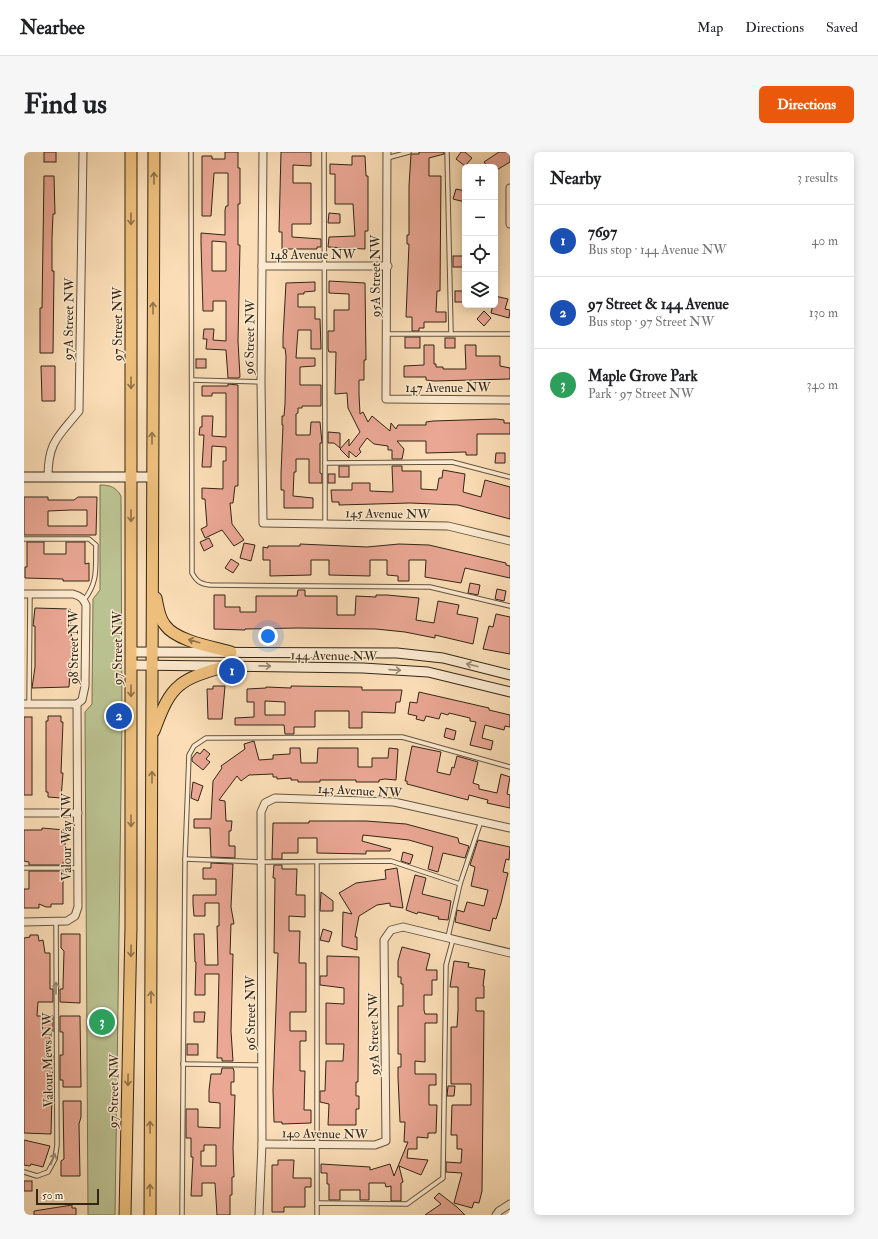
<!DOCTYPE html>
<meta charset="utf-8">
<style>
:root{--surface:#fff;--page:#f6f6f6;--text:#202124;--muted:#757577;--line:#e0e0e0;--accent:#ea580c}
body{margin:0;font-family:"IM FELL Double Pica",serif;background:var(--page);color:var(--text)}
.controls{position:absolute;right:12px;top:12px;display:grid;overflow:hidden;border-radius:6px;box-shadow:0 2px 10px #0003}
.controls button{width:36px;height:36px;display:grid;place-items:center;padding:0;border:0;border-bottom:1px solid var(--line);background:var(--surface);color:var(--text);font:20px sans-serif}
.scale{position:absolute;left:12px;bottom:10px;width:63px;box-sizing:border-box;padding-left:4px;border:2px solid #322616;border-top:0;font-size:11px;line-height:14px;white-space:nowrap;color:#322616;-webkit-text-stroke:3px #fcead0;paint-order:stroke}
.you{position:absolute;left:244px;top:484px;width:14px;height:14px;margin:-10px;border:3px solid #fff;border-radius:50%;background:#1a73e8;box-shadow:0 0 0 6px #1a73e833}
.badge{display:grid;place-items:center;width:26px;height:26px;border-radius:50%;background:var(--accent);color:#fff;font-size:13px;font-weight:700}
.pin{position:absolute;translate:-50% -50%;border:2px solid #fff;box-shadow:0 1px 4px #0006}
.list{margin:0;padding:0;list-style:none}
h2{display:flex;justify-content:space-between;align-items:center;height:52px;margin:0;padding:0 16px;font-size:17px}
h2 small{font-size:13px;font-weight:400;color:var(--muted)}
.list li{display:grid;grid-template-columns:26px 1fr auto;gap:12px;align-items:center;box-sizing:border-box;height:72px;padding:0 16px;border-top:1px solid var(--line)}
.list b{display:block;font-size:15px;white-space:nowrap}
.list p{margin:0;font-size:13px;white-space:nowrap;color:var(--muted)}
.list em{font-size:13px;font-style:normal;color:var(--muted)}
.icon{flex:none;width:22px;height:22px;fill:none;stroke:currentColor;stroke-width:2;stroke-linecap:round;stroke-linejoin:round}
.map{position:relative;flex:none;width:486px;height:1063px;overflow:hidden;border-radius:6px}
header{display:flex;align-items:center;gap:24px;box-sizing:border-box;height:56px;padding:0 20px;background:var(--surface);border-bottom:1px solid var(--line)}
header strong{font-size:19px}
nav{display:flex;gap:22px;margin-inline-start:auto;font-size:14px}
.intro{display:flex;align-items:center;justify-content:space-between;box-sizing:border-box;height:96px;padding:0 24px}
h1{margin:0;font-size:28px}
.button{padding:10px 18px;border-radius:6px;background:var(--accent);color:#fff;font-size:14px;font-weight:700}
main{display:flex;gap:24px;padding:0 24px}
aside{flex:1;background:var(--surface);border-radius:6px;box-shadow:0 2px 10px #0003}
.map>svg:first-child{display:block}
.green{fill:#bbc291;stroke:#767454}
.building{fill:#eaa794;stroke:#322616;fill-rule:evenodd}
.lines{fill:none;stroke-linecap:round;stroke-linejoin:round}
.lane-casing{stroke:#64543e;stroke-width:5.5}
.street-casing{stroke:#64543e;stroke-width:9}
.secondary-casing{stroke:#322616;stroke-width:11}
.primary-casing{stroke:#322616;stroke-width:13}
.lane{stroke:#fcead0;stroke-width:3.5}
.street{stroke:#fcead0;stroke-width:7}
.secondary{stroke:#fcead0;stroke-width:9}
.primary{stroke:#eebf7c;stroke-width:11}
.oneway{stroke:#907249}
.oneway2{stroke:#978873}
.labels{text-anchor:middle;stroke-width:3;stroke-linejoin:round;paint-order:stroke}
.street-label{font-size:13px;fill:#322616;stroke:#fcead0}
</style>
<header>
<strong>Nearbee</strong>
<nav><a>Map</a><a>Directions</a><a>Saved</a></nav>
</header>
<div class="intro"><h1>Find us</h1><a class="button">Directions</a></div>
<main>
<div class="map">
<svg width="486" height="1063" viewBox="0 0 486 1063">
<rect width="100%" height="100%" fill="#fbdeb7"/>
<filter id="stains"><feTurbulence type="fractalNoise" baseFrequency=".005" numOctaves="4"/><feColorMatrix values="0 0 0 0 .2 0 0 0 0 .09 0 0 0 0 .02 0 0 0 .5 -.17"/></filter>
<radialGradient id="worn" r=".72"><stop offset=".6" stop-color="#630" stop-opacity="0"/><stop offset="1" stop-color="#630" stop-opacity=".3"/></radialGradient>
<!-- green -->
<path class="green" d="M76,333C86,333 92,335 97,344L98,570L91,1063H64L61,560L68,552L69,447L76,438Z"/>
<!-- building -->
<g class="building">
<rect x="20" y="0" width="12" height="10"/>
<path d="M201,0H214V16H216V52H214V93H216L214,189L216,225L214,226H204L202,198L182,197L183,187H179L180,177H190L189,188L202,189V149H189V159H179L177,91V81L201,83V58L202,54H204V21H190L187,64H178V4H188V7H201ZM188,89L202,90V119H188Z"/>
<path d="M257,0H287V14L269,13V31H287V72H268V85L297,87V95H293V97H258V80H255Z"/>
<path d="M395,0H420V2L405,6V24H417L416,139H413L412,160H422V170H400V176H395V179H388V165H382L385,92H383V83H385V34L387,2H395Z"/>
<path d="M437,0H441L448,6L441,14L432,7Z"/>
<path d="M475,0H486V10L471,19V15H464L460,10Z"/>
<path d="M328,4H341L342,24H344V79H341V97L304,95L305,85L331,84L329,52H311V22H306V12L328,13Z"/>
<path d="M20,24H30L31,62H29L28,85V119H30L29,201H16V156H18Z"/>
<path d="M432,37L441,39V50L429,47Z"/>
<path d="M305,61L316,62V71H304Z"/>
<rect x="429" y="104" width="12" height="11"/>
<path d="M305,129L341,131L342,208H340V228H335V242L336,262L339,260L344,270L348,264L366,279L367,271L372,277L374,273H402V270L409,269L472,267L480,268V271H486V282H453V303H442V300L402,301V289H373L380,297L378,307H368V298H364V294L350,292L343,286L335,297L337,300L332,305L325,299V306L316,297L325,287V294L336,280L324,256L323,241L311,242L312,200H305L304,197V179H310V158H325V142L305,141Z"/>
<path d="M291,130V139L280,140V142H274V155H291V167H296L297,197H287V178H274L272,206H291V214L276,215V233H297V254H278V256H274V261L272,262V283H286L287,270H296L298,291H296V321L298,322V331H285V307H272V320H270L269,344L289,346V356H260V338H257V322L259,273H258V264H260L261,252L262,204L261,196H259V185L262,131Z"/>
<rect x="431" y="139" width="10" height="11"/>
<path d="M471,144L484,147L481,157L486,158L485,166L467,161L469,153H471Z"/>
<path d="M460,159L467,166L460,174L453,167Z"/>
<rect x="381" y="185" width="15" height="11"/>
<rect x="421" y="186" width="10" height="10"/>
<path d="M400,193H410V212H412V215H419V217H442L441,193H452V204H476V214L486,216V227L410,229L402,228V225H380V214L400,213Z"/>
<rect x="172" y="207" width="10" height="9"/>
<path d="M17,214H31V249H18Z"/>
<path d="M204,232L214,233V334H211L209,351H206L208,372L220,388L210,394L198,378L181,386L177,377L183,374L181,347H178V336L199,337V309H202V295L188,294L187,315H178L180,283H175L176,275H178V264H189L188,284L202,285V241H188V244H178V234H204Z"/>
<path d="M304,280L316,281V296L310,291H304Z"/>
<path d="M472,301H481V311H471Z"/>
<rect x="315" y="314" width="10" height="11"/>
<path d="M368,314H378V319H397V337L413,338L415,326H418L419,318L441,322L439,340L457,345L461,328L486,335V367L434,353L386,351L315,353V350H308L307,338H328V331H346V339L369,340Z"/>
<rect x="304" y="322" width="7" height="9"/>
<path d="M0,345H24V348H50L54,345H73L72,383H0ZM47,358H63V374H24V359Z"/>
<path d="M185,386L189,394L180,399L176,390Z"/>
<path d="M3,390H20V402H42V390H61V412L65,411V429H39V427L1,426V415H3Z"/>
<path d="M220,391L231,393L227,409L216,406Z"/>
<path d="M276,392L343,395L375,392L405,393L482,411V413L486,414V426L441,416L437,431L401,425L402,408H385V429H374V424L363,423V408H346V424L305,423V408H287V423L246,424V408H239V395L244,396V394H276Z"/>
<path d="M207,407L215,412L209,421L201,416Z"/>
<path d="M446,431L456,433L454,443L444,441Z"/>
<path d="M473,437L482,439L480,449L471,447Z"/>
<path d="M274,438H281V444H313V463H331L332,444L352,445V443H363L395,446L392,468L410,471L414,449L435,453L433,462L454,466L449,492L411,483V486L381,480L352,477L274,476L221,477V478L190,477V443H201V455H216V460H232V444H273Z"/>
<path d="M11,456L46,457L48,496L45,535L8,536L11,515V474H9Z"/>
<path d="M472,462L486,465V502L459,497L465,474L469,475Z"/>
<path d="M189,534H201L198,567H184L183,537H189Z"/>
<path d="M267,534L338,535V538H378L376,550H372L371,561L338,560V576H325V559H291V575H270V582H261L260,573H211V566L230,565V550H223V537L242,536V535L267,536ZM241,549L261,550V563H241Z"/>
<path d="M395,540L465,556V558L486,563V575L481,574L480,578L461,573L458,586L469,589L467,598L446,593L452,570L446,569V566L425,561L424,563L417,561L415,567L402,564L400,569L392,567L393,564L384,562L386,550L393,551Z"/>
<path d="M24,564H37V570H39L37,621H39L37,646L24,645V640H22V569H24Z"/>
<rect x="0" y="565" width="8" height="78"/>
<path d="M422,576L432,579L430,588L420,585Z"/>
<path d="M230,589L235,608L249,607V603L266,602V596H276L277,611H293L294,596H334V615H348V606H364L365,596L374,597L372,628L361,627L355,628V630H332V628H296V630H274V628H267V626L253,627V625H249V622L225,623L217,629L213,624L195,648L201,649L202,669H208L207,679H205V694H211V706L187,705L186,676H170V667H187L189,629L198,616L197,614L221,597L220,592Z"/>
<path d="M388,594L417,600L413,620L426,623L428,615L430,616L433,604L454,610L449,631L455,633V637L473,641L477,622L486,625L483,642L486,643V656L463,651L464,648L445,643L444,648L383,632V629H381Z"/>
<path d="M180,597L186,602L182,607L186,610L179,618L168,609V606L173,600L176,602Z"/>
<path d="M169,630L179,634L174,649L167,646Z"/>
<path d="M285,669H342L382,672L434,686L435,691L445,694L441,706L419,701L414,720L404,717L409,695L385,688L339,683L338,689L367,697L366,699H342V702L293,701V686H274V701H258V707H248L249,671H285Z"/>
<path d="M18,676L41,678V710H39V713H5V710L0,709V678H18Z"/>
<path d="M454,688L486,695L485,708L482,707L479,720L484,721L477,751L472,767L469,766L466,779L431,770L433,758L440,760L443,750L460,754L464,738L447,734L451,715L446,713Z"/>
<path d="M379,700L389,703L386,712L377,709Z"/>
<path d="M187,711L209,712L207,755L210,772H207L206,802H209L207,879L209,909H198V906H193L195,822H181V843H171L172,810H171L170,782H180L181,813H194L193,774H195V751H181V764H170L169,752V743H192V727H179V716H187Z"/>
<path d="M250,713H258V717H273L272,743H281V765L265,764V779H276L275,811H282V860H266V879H282V889H276V919H281L280,958H287V971L258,972V970H250L249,938L254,801H250L251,726H249Z"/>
<path d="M373,716L379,756L366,754V751L353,753L335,764L331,785H333V798L318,794L319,760L328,762L315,741L332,731L362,727L361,718Z"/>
<path d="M5,719H39V752H27V755H22L15,752V756H0V737H5Z"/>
<path d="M391,723L402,726L398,742L427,749L424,768L414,767L415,765L394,760L393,762L382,758Z"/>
<path d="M297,740L309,749V759H296Z"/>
<path d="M299,777L308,780L305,790L296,788Z"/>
<path d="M37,782H56V851L36,850V837H39V834L40,799L37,796Z"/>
<path d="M6,783H14L15,789L19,788L21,801H26V837H29V850H14L13,864H29V880H26V902L29,903L27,982L0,981V786L6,785Z"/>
<path d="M378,795L406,802L402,818H413V828H408V843H400V858L401,862H413V871H401V910L391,909V922H412V933H405V953H413L412,981H404V986L393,985V997H384L383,1006L404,1008L397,1023L375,1014L379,1030L377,1031V1049H367V1034L362,1035L361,1031H345V1048H336V1038H316V1048H305V1032H303V1021H297V1012L346,1015V1018L366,1012L370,1024L384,990H380L381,970H376L374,925V915H377V902H374V854H379V832H377V825H374V809Z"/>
<path d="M303,804L335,805L334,930H332V944H335V957H332V973H304L305,952L296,950V939H301L302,909H319L320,892H302V851L320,852V836L296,833V824H303Z"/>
<path d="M430,809L445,811L444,815L461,818L459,834H460V846H452V859H460L458,1039L455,1051L450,1050L448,1056L430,1051L438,1021L422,1020V1010L437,1011L438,997H433V983H427L428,953H447V932H427V875H433L434,858V835H426Z"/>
<path d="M170,860H181L180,870H170Z"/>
<path d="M36,864H56L57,935H39V928H36V903H39V880H36Z"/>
<rect x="163" y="892" width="11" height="11"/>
<path d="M198,916H209L210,919V930H207V943H211L209,996L210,1025H208V1043H206V1063H193L191,1031H178V1044H167L169,1005H167V986H162V957H174V975L196,976V951L185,950V938L187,922H197ZM180,993H192V1014H177V999H180Z"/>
<path d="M424,934H431L430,944H423Z"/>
<path d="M39,949H57V965L55,972L56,1024H37V1009L40,1007Z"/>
<path d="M0,988L26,994L19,1015L7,1012L6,1014L0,1013Z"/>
<path d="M254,1008H270L269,1026H287V1035H281V1055H260V1060H248V1013H254Z"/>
<rect x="0" y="1029" width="8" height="10"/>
<path d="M415,1041L433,1055L441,1063H401L417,1052L410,1046Z"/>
<path d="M48,1053V1056H52V1063H10V1059Z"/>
</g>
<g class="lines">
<defs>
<g id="lane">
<path d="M167,0L168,421C173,430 177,432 186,433L406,435L486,454"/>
<path d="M300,0L301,311L428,310L486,325"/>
<path d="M423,0L427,181"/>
<path d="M363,6L385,0"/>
<path d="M363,182H486"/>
<path d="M168,228L237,230"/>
<path d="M301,311V372"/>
<path d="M0,387H65L72,393C71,415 75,429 60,448"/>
<path d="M5,552L6,442"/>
<path d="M161,707L237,710L367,709L436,732"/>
<path d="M293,710V1051"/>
<path d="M0,716H54"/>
<path d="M424,785L436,732L457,669"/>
<path d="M159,912L238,913"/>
<path d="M0,1020L13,1024L24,1020L31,1007L33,993L32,769"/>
<path d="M158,1063L161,707L165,603L170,594L182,586L378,585L486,615"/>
<path d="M293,1063V1051L383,1052L419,1026L422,813L429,787"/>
</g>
<g id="street">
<path d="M239,0L237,230L239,371L424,374L486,389"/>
<path d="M363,0L362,247L486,248"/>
<path d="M486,36V72"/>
<path d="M238,114H364"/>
<path d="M24,325C24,290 34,285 55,259L59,0"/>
<path d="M0,442H49C56,444 59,446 62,453L61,534L58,548L53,552H0"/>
<path d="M0,661H54"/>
<path d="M0,770L43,769L51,764L54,755L53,552"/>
<path d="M238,992L351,993L362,989L360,788L367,778L379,775L486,801"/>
<path d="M235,1063L238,992L237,660L241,651L251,646L370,650L486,676"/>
<path d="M472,1063L475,1059L486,1052"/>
</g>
<g id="secondary">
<path d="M0,325H128"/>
<path d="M107,500L373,501L419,506L486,523"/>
<path d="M107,513L339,516L404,520L486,540"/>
</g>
<g id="primary">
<path d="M132,446C134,455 135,466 141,473C152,489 189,495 207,500"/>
<path d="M130,579C136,564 142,544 156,533C168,523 187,519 202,514"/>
<path d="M101,1063L107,775V0"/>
<path d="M126,1063L130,0"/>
</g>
</defs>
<!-- lane casing -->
<use href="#lane" class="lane-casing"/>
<!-- street casing -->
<use href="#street" class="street-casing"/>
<!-- secondary casing -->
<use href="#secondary" class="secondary-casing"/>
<!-- primary casing -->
<use href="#primary" class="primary-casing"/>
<!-- lane -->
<use href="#lane" class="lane"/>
<!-- street -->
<use href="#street" class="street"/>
<!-- secondary -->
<use href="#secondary" class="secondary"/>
<!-- primary -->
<use href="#primary" class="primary"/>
</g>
<!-- one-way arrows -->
<defs><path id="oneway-shaft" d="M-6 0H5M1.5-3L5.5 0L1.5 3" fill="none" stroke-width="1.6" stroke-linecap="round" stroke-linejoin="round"/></defs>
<g class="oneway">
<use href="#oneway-shaft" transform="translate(130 26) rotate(-90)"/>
<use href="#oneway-shaft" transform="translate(107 67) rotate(90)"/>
<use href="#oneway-shaft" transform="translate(129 156) rotate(-90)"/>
<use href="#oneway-shaft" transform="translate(107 231) rotate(90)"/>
<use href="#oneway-shaft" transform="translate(128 286) rotate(-90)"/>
<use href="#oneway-shaft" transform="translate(107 364) rotate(90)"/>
<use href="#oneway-shaft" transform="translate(170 489) rotate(-164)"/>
<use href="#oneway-shaft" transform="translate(107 539) rotate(90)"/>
<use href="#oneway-shaft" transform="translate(128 625) rotate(-90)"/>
<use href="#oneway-shaft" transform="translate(107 669) rotate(90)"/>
<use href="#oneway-shaft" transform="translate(107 799) rotate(91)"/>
<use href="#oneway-shaft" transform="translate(127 845) rotate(-90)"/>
<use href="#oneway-shaft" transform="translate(104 928) rotate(91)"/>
<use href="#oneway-shaft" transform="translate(126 975) rotate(-90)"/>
<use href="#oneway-shaft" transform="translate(126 1038) rotate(-90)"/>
</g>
<g class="oneway2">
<use href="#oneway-shaft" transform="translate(448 513) rotate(-166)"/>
<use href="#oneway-shaft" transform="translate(241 514) rotate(1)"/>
<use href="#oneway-shaft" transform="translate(371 518) rotate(4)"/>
<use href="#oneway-shaft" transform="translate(32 836) rotate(-90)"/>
<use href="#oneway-shaft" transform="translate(29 1007) rotate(-69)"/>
</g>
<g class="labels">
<!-- street labels -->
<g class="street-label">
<text x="289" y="107">148 Avenue NW</text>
<text transform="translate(351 124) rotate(-90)" y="5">95A Street NW</text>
<text transform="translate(44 167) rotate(-89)" y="5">97A Street NW</text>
<text transform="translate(93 172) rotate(-90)" y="5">97 Street NW</text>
<text transform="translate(225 185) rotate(-89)" y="5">96 Street NW</text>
<text x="424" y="240">147 Avenue NW</text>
<text transform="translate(364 361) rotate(1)" y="5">145 Avenue NW</text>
<text transform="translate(49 495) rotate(-90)" y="5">98 Street NW</text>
<text transform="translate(93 496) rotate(-90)" y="5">97 Street NW</text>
<text transform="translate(310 503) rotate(1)" y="5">144 Avenue NW</text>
<text transform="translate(336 638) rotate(3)" y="5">143 Avenue NW</text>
<text transform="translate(42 685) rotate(-90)" y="5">Valour Way NW</text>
<text transform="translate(226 861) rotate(-90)" y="5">96 Street NW</text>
<text transform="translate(349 882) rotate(-91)" y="5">95A Street NW</text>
<text transform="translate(23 908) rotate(-91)" y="5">Valour Mews NW</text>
<text transform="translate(89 939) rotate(-89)" y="5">97 Street NW</text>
<text transform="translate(301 981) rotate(1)" y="5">140 Avenue NW</text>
</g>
</g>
<rect width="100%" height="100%" filter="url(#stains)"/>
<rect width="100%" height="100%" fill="url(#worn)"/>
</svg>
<div class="controls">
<button>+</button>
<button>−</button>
<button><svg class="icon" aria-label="locate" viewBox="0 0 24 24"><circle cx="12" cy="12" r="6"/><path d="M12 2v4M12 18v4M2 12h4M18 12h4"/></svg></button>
<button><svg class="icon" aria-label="layers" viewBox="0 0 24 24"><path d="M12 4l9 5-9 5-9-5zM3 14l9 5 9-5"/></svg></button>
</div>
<div class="scale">50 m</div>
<div class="you"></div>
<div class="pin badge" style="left:208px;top:519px;background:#1a4fb4">1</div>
<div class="pin badge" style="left:95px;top:564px;background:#1a4fb4">2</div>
<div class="pin badge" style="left:78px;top:870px;background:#2e9e5b">3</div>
</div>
<aside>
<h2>Nearby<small>3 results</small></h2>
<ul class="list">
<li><span class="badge" style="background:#1a4fb4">1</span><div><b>7697</b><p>Bus stop · 144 Avenue NW</p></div><em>40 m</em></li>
<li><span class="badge" style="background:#1a4fb4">2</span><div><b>97 Street &amp; 144 Avenue</b><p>Bus stop · 97 Street NW</p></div><em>130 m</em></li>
<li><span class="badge" style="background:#2e9e5b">3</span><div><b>Maple Grove Park</b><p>Park · 97 Street NW</p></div><em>340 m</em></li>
</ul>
</aside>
</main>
